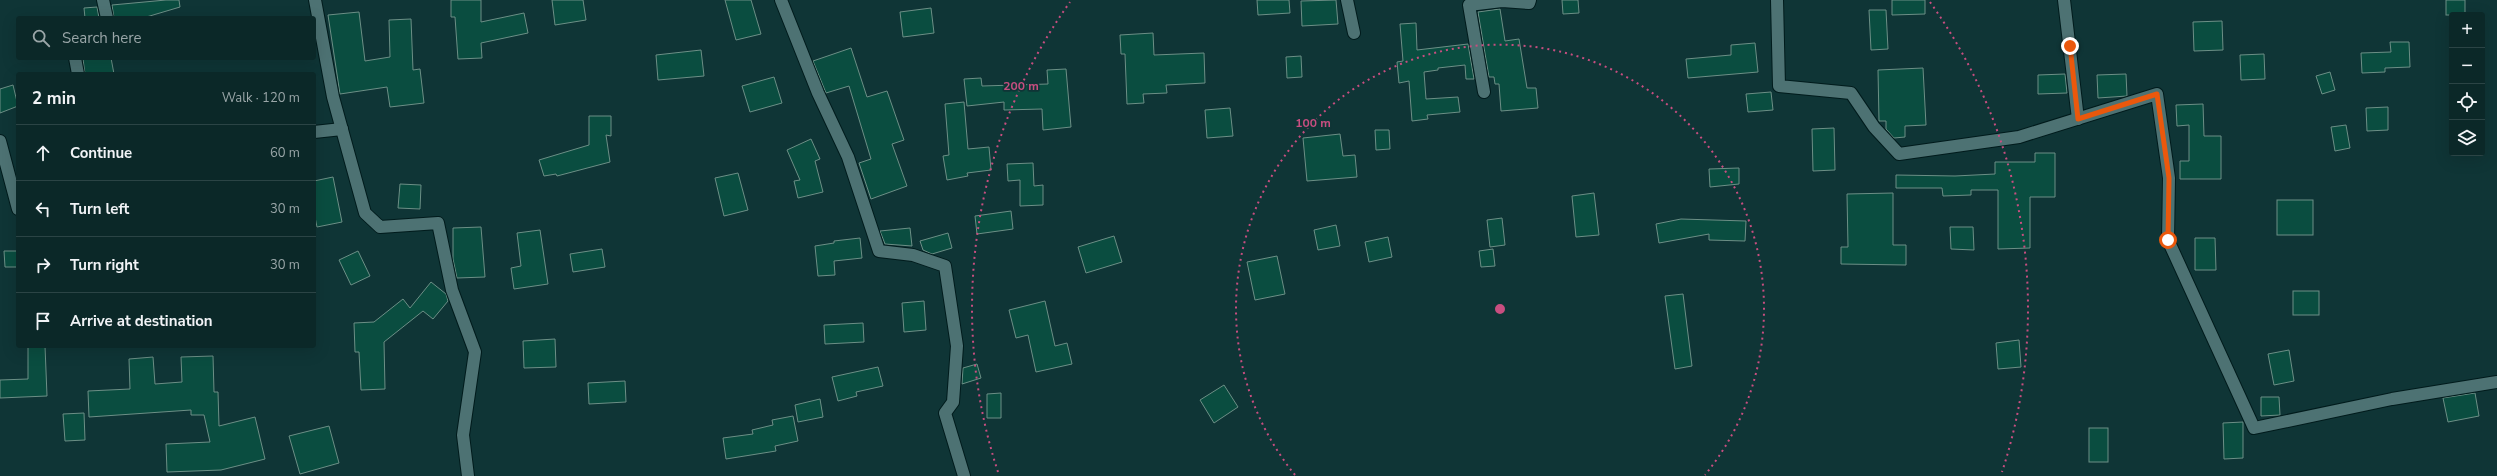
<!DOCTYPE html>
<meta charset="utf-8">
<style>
:root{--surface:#0b2828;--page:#193434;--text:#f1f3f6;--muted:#9aa6a8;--line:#2b4445}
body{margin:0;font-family:"Nunito Sans",sans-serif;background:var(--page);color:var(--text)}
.controls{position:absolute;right:12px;top:12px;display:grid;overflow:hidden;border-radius:4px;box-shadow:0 4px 16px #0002}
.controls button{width:36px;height:36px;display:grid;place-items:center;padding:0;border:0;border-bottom:1px solid var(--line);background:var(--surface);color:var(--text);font:20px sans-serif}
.stop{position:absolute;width:12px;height:12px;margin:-9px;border:3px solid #ea580c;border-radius:50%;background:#fff}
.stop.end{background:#ea580c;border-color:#fff;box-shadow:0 1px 4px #0008}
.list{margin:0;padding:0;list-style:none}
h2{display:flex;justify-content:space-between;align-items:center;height:52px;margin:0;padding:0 16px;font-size:17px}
h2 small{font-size:13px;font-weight:400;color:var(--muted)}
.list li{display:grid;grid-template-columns:26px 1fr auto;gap:12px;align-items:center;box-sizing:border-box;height:56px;padding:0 16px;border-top:1px solid var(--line)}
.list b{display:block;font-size:15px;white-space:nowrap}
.list em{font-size:13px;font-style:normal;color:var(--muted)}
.icon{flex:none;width:22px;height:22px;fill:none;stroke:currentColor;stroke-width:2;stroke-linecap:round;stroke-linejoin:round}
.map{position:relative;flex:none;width:2497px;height:476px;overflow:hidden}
.search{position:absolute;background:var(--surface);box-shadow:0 4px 16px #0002;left:16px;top:16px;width:300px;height:44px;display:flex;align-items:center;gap:10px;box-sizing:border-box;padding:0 14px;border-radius:4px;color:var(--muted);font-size:15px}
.panel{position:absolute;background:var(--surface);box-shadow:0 4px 16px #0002;left:16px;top:72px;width:300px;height:276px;border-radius:4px}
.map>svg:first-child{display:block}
.building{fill:#0a4d40;stroke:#6c8f86}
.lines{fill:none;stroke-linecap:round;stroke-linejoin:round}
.minor-casing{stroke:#001b1c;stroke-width:14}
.minor{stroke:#4d7273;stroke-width:12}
.route{stroke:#ea580c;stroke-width:5}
.ring{fill:none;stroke:#c84e80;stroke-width:2;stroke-dasharray:2 4}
.centre{fill:#c84e80;stroke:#0f3536;stroke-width:2}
.ring-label{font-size:12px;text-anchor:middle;font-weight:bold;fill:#c84e80;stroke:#0f3536;stroke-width:3.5;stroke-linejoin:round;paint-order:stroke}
</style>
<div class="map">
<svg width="2497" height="476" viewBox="0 0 2497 476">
<rect width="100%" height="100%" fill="#0f3536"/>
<!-- building -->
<g class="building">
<path d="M166,0H179L180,7L143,18H114L112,5Z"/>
<path d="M451,0H481V22L524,13L528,33L481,43L482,58L458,59L455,17H451Z"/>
<path d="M552,0H583L586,20L555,25Z"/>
<path d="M725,0H751L761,34L736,40Z"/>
<path d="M1257,0H1289L1290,13L1258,15Z"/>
<path d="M1336,0L1338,24L1302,26L1301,1Z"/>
<path d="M1562,0H1578L1579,13L1563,14Z"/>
<path d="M1892,0H1925V14L1892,15Z"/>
<rect x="2446" y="0" width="19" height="15"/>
<path d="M97,7L99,18H85L84,8Z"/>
<path d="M931,8L934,33L903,37L900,12Z"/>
<path d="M1500,9L1505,41L1519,39L1527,88H1536L1538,108L1501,111L1499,84H1495L1494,77H1489L1478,12Z"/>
<path d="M1869,10H1886L1888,49L1871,50Z"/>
<path d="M359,12L365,61L390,57L389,20L411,19L413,70L420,69L424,103L390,107L387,87L340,94L328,15Z"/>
<path d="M2222,21L2223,50L2194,51L2193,22Z"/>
<path d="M1416,23L1417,50L1468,44L1474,79H1466L1465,65L1438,68V70L1424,72L1426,99L1458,97L1460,112L1427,115L1428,119L1412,121L1409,81L1399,83L1397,62L1403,61L1400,24Z"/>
<path d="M1153,33L1154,55L1204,53L1205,83L1166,85L1167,93L1143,94L1144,103L1127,104L1125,54H1121L1120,35Z"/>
<path d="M2390,42H2409L2410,67L2385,68V72L2362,73L2361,53L2391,52Z"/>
<path d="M1755,43L1758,72L1688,78L1686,59L1731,55V45Z"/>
<path d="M851,48L867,97L887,91L904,140L892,144L907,186L871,199L859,163L871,159L849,86L826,93L813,61Z"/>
<path d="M701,50L704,76L658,80L656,55Z"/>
<path d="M2264,54L2265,79L2241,80L2240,55Z"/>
<path d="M1301,56L1302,77L1287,78L1286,57Z"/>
<path d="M86,58H111L114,74H85L83,59Z"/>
<path d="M1923,68L1926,125L1905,126V137L1894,138L1886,129V121H1879L1878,70Z"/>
<path d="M1066,69L1071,127L1043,130L1042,109L1004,110V102L967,106L964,79L981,78L982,86L1048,84L1047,70Z"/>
<path d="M2330,72L2335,90L2322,94L2316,76Z"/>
<path d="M2065,74L2067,93L2038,94V75Z"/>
<path d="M2126,74L2127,96L2098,98L2097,75Z"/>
<path d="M774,77L782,103L750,112L742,86Z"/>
<path d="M13,85L18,106L0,113V89Z"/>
<path d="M1771,92L1773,110L1748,112L1746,94Z"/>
<path d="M964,102L968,149L989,147L991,170L967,173L968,176L947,180L943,156L949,155L945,104Z"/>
<path d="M2203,104L2204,136H2221V179H2180V161H2189V125L2177,126L2176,105Z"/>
<path d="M2388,107V130L2367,131L2366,108Z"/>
<path d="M1230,108L1233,136L1207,138L1205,110Z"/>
<path d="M589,116H611V136L606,135L610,162L557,176L556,174L544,176L539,160L589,145Z"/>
<path d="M2346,125L2350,148L2335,151L2331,127Z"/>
<path d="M1834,128L1835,170L1813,171L1812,129Z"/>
<path d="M1375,130H1389L1390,149L1376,150Z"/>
<path d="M1340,134L1343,156L1355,155L1357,177L1307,181L1303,138Z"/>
<path d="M811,139L820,159L815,161L823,192L798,198L794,181L800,180L787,150Z"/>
<path d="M2035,153H2055V197H2030V248L1998,249V190H1971V195L1943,196L1942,188H1896V175L1955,176L1995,174V162H2035Z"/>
<path d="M1033,163L1034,186L1043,185V205L1020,206V180L1008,181L1007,164Z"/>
<path d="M1739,168V184L1710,187L1709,169Z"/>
<path d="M738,173L748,210L724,216L715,178Z"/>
<path d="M333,177L342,222L317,227L314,212V181Z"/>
<path d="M400,184L421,185L420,209L398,208Z"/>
<path d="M1594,193L1599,235L1576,237L1572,196Z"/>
<path d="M1893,193V245H1906V265L1841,264V247H1848L1847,194Z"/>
<rect x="2277" y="200" width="36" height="35"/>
<path d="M1011,211L1013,229L977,234L975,216Z"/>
<path d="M1502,218L1505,245L1490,247L1487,220Z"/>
<path d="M1681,219L1746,221L1745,241L1709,240V234L1659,243L1656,224Z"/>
<path d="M1336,225L1340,246L1318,250L1314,230Z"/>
<path d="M481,227L485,277L457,278L453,259V228Z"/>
<path d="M1950,227H1973L1974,250L1951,249Z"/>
<path d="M910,228L912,246L885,244L880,231Z"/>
<path d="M540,230L548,284L514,289L511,268L521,266L517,233Z"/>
<path d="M948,233L952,248L932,254L923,250L920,241Z"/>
<path d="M1114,236L1122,262L1086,273L1078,247Z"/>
<path d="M1388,237L1392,257L1369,262L1365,242Z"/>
<path d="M860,238L862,258L834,261L835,275L818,276L815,246L834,243V241Z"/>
<path d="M2195,238H2215L2216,270H2195Z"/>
<path d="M602,249L605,267L573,272L570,254Z"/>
<path d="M1493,249L1495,266L1481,267L1479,251Z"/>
<path d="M4,251H18V267H5Z"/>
<path d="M358,251L370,276L351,285L339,260Z"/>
<path d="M1277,256L1285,294L1255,300L1247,262Z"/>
<path d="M431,282L446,294L448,301L433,319L423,311L384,342L385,389L361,390L359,352H355L354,323L374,322L403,299L410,308Z"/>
<rect x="2293" y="291" width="26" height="24"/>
<path d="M1683,294L1692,366L1675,369L1665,296Z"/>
<path d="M924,301L926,330L904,332L902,303Z"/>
<path d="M1045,301L1055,346L1067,343L1072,364L1036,372L1028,335L1016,338L1009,310Z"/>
<path d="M863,323L864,342L825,344L824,325Z"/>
<path d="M555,339L556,367L524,368L523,341Z"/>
<path d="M2019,340L2021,367L1998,369L1996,343Z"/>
<path d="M28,346H45L47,396L0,398V380L28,379Z"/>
<path d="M2289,350L2294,381L2274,385L2268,354Z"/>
<path d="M213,356L214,392H218L219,426L255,417L265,459L221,470L167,472L166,444L210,442L204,415H191V410L89,417L88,391L130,389L129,359L153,357L155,384L182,382L181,357Z"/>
<path d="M977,364L981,378L962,384L963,368Z"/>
<path d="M878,367L883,386L856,392L857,396L838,401L832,377Z"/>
<path d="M625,381L626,402L589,404L588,383Z"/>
<path d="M1224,385L1238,407L1214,423L1200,400Z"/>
<path d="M1001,393V418H987V394Z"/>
<path d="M2475,393L2479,416L2448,422L2443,398Z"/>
<path d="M2261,397H2279L2280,415L2261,416Z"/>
<path d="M820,399L823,417L798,422L795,405Z"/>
<path d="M84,413L85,440L65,441L63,414Z"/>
<path d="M793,416L798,441L775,446L776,451L726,459L723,438L753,434L752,430L773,425L772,420Z"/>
<path d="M2223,423L2243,422V458L2224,459Z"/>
<path d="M329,426L339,463L300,474L289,436Z"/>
<rect x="2089" y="428" width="19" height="34"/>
</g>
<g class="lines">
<defs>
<g id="minor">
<path d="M103,0L107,18"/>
<path d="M315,0L333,97L365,213L380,227L438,223L452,290L475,352L463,435L468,476"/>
<path d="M781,0L818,93L848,157L879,251L913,255L945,266L957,346L953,402L945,413L964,476"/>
<path d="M1347,0L1354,33"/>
<path d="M1777,0L1779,86L1851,93L1874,127L1899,154L2019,137L2157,94L2169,178L2168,240L2254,428L2392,399L2497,382"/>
<path d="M2064,0L2078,119"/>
<path d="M75,58L78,74"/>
<path d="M1484,92L1469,5L1502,1L1529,3L1530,0"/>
<path d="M314,132L342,129"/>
<path d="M0,141L18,209"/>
</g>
</defs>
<!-- minor casing -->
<use href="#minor" class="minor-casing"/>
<!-- minor -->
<use href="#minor" class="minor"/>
</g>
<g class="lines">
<!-- route -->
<path class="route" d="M2070,46L2078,119L2157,94L2169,178L2168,240"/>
</g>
<!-- distance rings -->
<g class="ring">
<path d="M1295 475A264 264 0 1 1 1705 475"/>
<path d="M998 472A528 528 0 0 1 1070 2M1930 2A528 528 0 0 1 2002 472"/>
</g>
<circle cx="1500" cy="309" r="6" class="centre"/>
<g class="ring-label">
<text x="1021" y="90">200 m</text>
<text x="1313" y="127">100 m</text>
</g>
</svg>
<div class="controls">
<button>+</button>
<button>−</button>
<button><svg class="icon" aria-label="locate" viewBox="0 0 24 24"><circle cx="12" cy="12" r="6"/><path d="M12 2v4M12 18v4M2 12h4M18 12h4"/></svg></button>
<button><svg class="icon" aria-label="layers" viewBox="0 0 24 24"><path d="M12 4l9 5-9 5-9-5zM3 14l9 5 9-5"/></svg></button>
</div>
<div class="stop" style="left:2168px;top:240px"></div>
<div class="stop end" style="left:2070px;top:46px"></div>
<div class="search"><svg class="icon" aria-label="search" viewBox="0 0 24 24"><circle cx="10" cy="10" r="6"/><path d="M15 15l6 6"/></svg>Search here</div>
<section class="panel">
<h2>2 min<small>Walk · 120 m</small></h2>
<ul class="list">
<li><svg class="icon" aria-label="ahead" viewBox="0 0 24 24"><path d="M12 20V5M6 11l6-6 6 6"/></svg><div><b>Continue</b></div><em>60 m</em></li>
<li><svg class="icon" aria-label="left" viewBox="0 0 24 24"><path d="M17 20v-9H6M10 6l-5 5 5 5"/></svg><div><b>Turn left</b></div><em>30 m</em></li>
<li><svg class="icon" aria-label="right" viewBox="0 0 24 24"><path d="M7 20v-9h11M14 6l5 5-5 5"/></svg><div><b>Turn right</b></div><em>30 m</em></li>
<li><svg class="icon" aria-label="arrive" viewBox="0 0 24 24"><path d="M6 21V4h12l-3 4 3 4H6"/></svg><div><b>Arrive at destination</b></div></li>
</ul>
</section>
</div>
